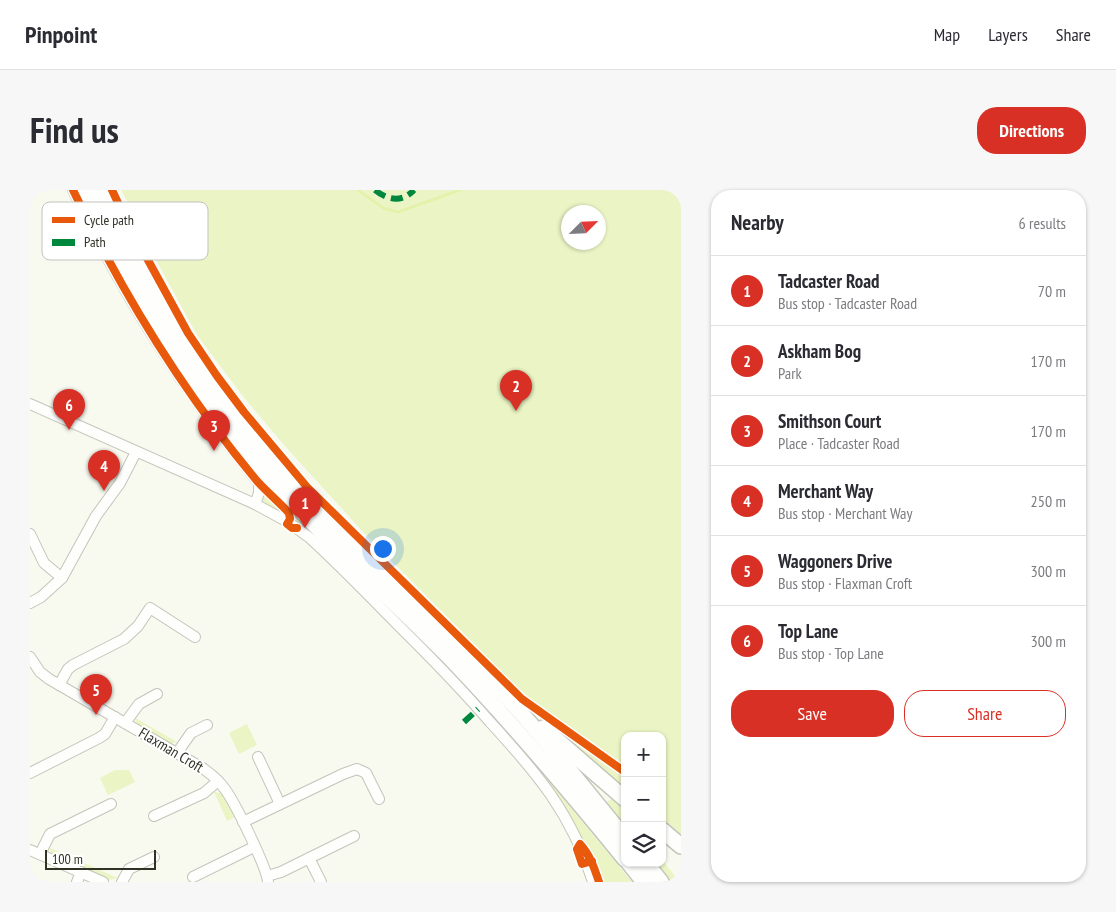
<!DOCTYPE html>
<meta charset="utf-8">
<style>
:root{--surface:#fff;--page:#f7f7f7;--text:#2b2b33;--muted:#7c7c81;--line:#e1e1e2;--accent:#d93025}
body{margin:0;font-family:"PT Sans Narrow",sans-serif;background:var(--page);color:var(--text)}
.controls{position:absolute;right:15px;bottom:15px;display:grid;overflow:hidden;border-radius:10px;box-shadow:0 1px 4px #0004}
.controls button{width:45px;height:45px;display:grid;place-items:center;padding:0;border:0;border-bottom:1px solid var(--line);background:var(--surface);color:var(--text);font:25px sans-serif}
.compass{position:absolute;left:531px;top:15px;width:45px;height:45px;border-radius:50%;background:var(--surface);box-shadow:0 1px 4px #0004;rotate:66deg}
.scale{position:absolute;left:15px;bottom:12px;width:111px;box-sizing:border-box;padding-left:5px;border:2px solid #2f3225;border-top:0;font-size:14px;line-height:18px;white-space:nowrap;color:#2f3225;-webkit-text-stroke:4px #fff;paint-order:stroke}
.you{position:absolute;left:352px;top:358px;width:18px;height:18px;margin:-12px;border:4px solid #fff;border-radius:50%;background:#1a73e8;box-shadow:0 0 0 8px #1a73e833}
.badge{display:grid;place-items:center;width:32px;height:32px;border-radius:50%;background:var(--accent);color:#fff;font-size:16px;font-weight:700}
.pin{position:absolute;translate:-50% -41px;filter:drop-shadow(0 1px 2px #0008)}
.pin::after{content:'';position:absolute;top:26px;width:18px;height:15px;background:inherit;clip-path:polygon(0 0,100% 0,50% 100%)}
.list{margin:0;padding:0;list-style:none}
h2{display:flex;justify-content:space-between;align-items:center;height:65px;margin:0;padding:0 20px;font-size:21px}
h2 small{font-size:16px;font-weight:400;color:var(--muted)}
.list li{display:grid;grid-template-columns:32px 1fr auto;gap:15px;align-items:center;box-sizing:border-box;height:70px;padding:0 20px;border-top:1px solid var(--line)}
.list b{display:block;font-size:19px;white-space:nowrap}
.list p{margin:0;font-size:16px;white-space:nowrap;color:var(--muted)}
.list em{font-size:16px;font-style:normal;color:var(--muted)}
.actions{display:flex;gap:10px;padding:15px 20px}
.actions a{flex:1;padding:11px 0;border:1px solid var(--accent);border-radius:20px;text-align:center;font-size:18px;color:var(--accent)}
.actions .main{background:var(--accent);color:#fff}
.icon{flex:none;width:28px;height:28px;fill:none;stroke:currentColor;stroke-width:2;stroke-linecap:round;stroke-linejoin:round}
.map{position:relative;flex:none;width:651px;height:692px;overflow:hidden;border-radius:20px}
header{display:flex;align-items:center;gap:30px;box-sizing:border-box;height:70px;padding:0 25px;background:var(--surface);border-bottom:1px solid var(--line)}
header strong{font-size:24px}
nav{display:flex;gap:28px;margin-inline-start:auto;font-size:18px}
.intro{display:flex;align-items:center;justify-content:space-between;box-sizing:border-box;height:120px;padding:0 30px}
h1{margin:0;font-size:35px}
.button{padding:12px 22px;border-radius:20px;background:var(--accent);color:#fff;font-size:18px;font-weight:700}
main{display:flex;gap:30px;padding:0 30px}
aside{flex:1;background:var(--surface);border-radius:20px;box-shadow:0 1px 4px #0004}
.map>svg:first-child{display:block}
.green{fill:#eaf4c4;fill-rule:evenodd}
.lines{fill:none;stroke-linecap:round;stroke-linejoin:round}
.stream{stroke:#e2f2a7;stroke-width:2.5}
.minor-casing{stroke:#c3c5bb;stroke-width:12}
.highway-casing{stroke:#c3c5bb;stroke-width:18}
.minor{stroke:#fefefd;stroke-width:10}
.highway{stroke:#fefefd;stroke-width:15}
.quiet{stroke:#00873e;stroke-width:6;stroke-dasharray:12 6;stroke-linecap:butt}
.cycleway-casing{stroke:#fff;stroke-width:11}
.cycleway{stroke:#e8590c;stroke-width:8}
.labels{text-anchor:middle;stroke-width:4;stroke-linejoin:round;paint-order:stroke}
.street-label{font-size:15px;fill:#2f3225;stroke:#fff}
.key{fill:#fff;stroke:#c1c2be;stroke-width:1}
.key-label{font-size:14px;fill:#2f3225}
</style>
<header>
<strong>Pinpoint</strong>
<nav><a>Map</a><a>Layers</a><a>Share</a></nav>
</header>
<div class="intro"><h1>Find us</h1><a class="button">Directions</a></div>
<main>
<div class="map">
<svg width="651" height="692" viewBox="0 0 651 692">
<rect width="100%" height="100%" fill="#f8faf0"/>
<!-- green -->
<g class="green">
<path d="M91,0H651V652L632,636V546H595V605L491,512L497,514L489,499L334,343L254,255L212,205L167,145L107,35L110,22L98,13ZM538,22H568V52H538Z"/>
<path d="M231,289L272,332L269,336L233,312Z"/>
<path d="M104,527L147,552L138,554L108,536Z"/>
<path d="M217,534L227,555L209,564L199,543Z"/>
<path d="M85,580H99L105,592L78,605L70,588Z"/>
<path d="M517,589L602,692H571L563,666Z"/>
<path d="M184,602L191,603L194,605L205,627L197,631Z"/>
<path d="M584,607L595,616V642L573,615Z"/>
<path d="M18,657L53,673L51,678L23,665Z"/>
<path d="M632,670L650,692H637L621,673H632Z"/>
<path d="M54,673L88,688L79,690L52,678Z"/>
</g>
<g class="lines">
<!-- stream -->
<path class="stream" d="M328,0L353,18L368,22L430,0"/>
<defs>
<g id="minor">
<path d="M43,0C95,109 153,200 229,293V303L225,314"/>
<path d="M0,214L225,314L258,332L280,348C315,380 348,415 382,449C409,476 435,503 460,532C507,583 542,624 563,692"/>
<path d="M0,344L14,373L32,388"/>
<path d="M0,413L11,407L32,388L66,326L90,293L106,262"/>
<path d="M0,467L10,482L19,489L174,579C182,585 189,590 194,598C204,610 237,678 238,692"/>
<path d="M29,495L38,479L43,475L94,449L108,436L120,418L165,447"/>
<path d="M95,533L109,514L127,504"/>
<path d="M147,563L161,543L177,535"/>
<path d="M228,567L250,614"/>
<path d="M0,583L69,548L75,544L85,527"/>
<path d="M124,626L174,603L188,591"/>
<path d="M213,632L313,584L327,579L336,583L349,609"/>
<path d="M0,660L73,692"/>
<path d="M10,664L20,644L81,614"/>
<path d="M279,668L291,692"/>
<path d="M237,686L251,682L324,646"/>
<path d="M163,687L224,657"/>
<path d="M47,692L51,682"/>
<path d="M92,692L99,679L124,667"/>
</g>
<g id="highway">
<path d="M55,0C105,101 160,191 232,277C290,346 358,405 421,469C482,533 539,600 595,669"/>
<path d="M70,0C117,100 176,192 248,275C320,359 406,430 481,512C521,555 557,603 595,648"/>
<path d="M513,538L595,609"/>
<path d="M632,640L651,656"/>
<path d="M599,673L614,692"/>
<path d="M616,673L631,692"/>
</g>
</defs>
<!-- minor casing -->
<use href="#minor" class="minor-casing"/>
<!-- highway casing -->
<use href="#highway" class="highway-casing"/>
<!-- minor -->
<use href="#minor" class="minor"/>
<!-- highway -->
<use href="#highway" class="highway"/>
<!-- quiet -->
<g class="quiet">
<path d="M345,0C357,10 372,13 384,0"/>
<path d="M434,532L448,519"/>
</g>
<defs>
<g id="cycleway">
<path d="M43,0C93,105 153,202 227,291C237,302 249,312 259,323L260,329L257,334L262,338H267"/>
<path d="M82,0L96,30L158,143L187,186L214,222L277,297L492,509L595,582"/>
<path d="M562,671L552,674L547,659L550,654C560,665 564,677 569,692"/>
</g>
</defs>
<!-- cycleway casing -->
<use href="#cycleway" class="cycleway-casing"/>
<!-- cycleway -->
<use href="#cycleway" class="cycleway"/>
</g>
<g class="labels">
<!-- street labels -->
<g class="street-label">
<text transform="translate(141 560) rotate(31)" y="5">Flaxman Croft</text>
</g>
</g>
<!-- legend -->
<rect x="12" y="12" width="166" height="58" rx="8" class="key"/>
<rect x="22" y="27" width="23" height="6" fill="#e8590c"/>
<rect x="22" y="49" width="23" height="7" fill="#00873e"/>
<g class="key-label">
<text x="54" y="35">Cycle path</text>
<text x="54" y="57">Path</text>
</g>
</svg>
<div class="controls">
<button>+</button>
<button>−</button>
<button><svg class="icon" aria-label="layers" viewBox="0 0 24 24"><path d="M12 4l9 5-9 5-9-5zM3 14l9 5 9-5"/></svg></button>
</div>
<svg class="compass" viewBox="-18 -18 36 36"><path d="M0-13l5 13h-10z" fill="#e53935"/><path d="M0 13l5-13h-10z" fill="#7c7c81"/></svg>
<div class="scale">100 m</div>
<div class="you"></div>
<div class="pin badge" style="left:275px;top:338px">1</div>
<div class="pin badge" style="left:486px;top:221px">2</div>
<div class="pin badge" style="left:184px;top:261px">3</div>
<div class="pin badge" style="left:74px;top:301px">4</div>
<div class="pin badge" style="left:66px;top:525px">5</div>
<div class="pin badge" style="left:39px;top:240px">6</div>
</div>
<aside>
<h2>Nearby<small>6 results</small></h2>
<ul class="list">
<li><span class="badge">1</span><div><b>Tadcaster Road</b><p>Bus stop · Tadcaster Road</p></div><em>70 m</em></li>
<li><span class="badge">2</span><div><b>Askham Bog</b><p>Park</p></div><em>170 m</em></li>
<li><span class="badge">3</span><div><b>Smithson Court</b><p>Place · Tadcaster Road</p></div><em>170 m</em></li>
<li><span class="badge">4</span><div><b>Merchant Way</b><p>Bus stop · Merchant Way</p></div><em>250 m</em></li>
<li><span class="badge">5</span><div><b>Waggoners Drive</b><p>Bus stop · Flaxman Croft</p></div><em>300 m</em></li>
<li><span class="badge">6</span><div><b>Top Lane</b><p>Bus stop · Top Lane</p></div><em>300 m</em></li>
</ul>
<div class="actions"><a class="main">Save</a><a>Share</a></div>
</aside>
</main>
